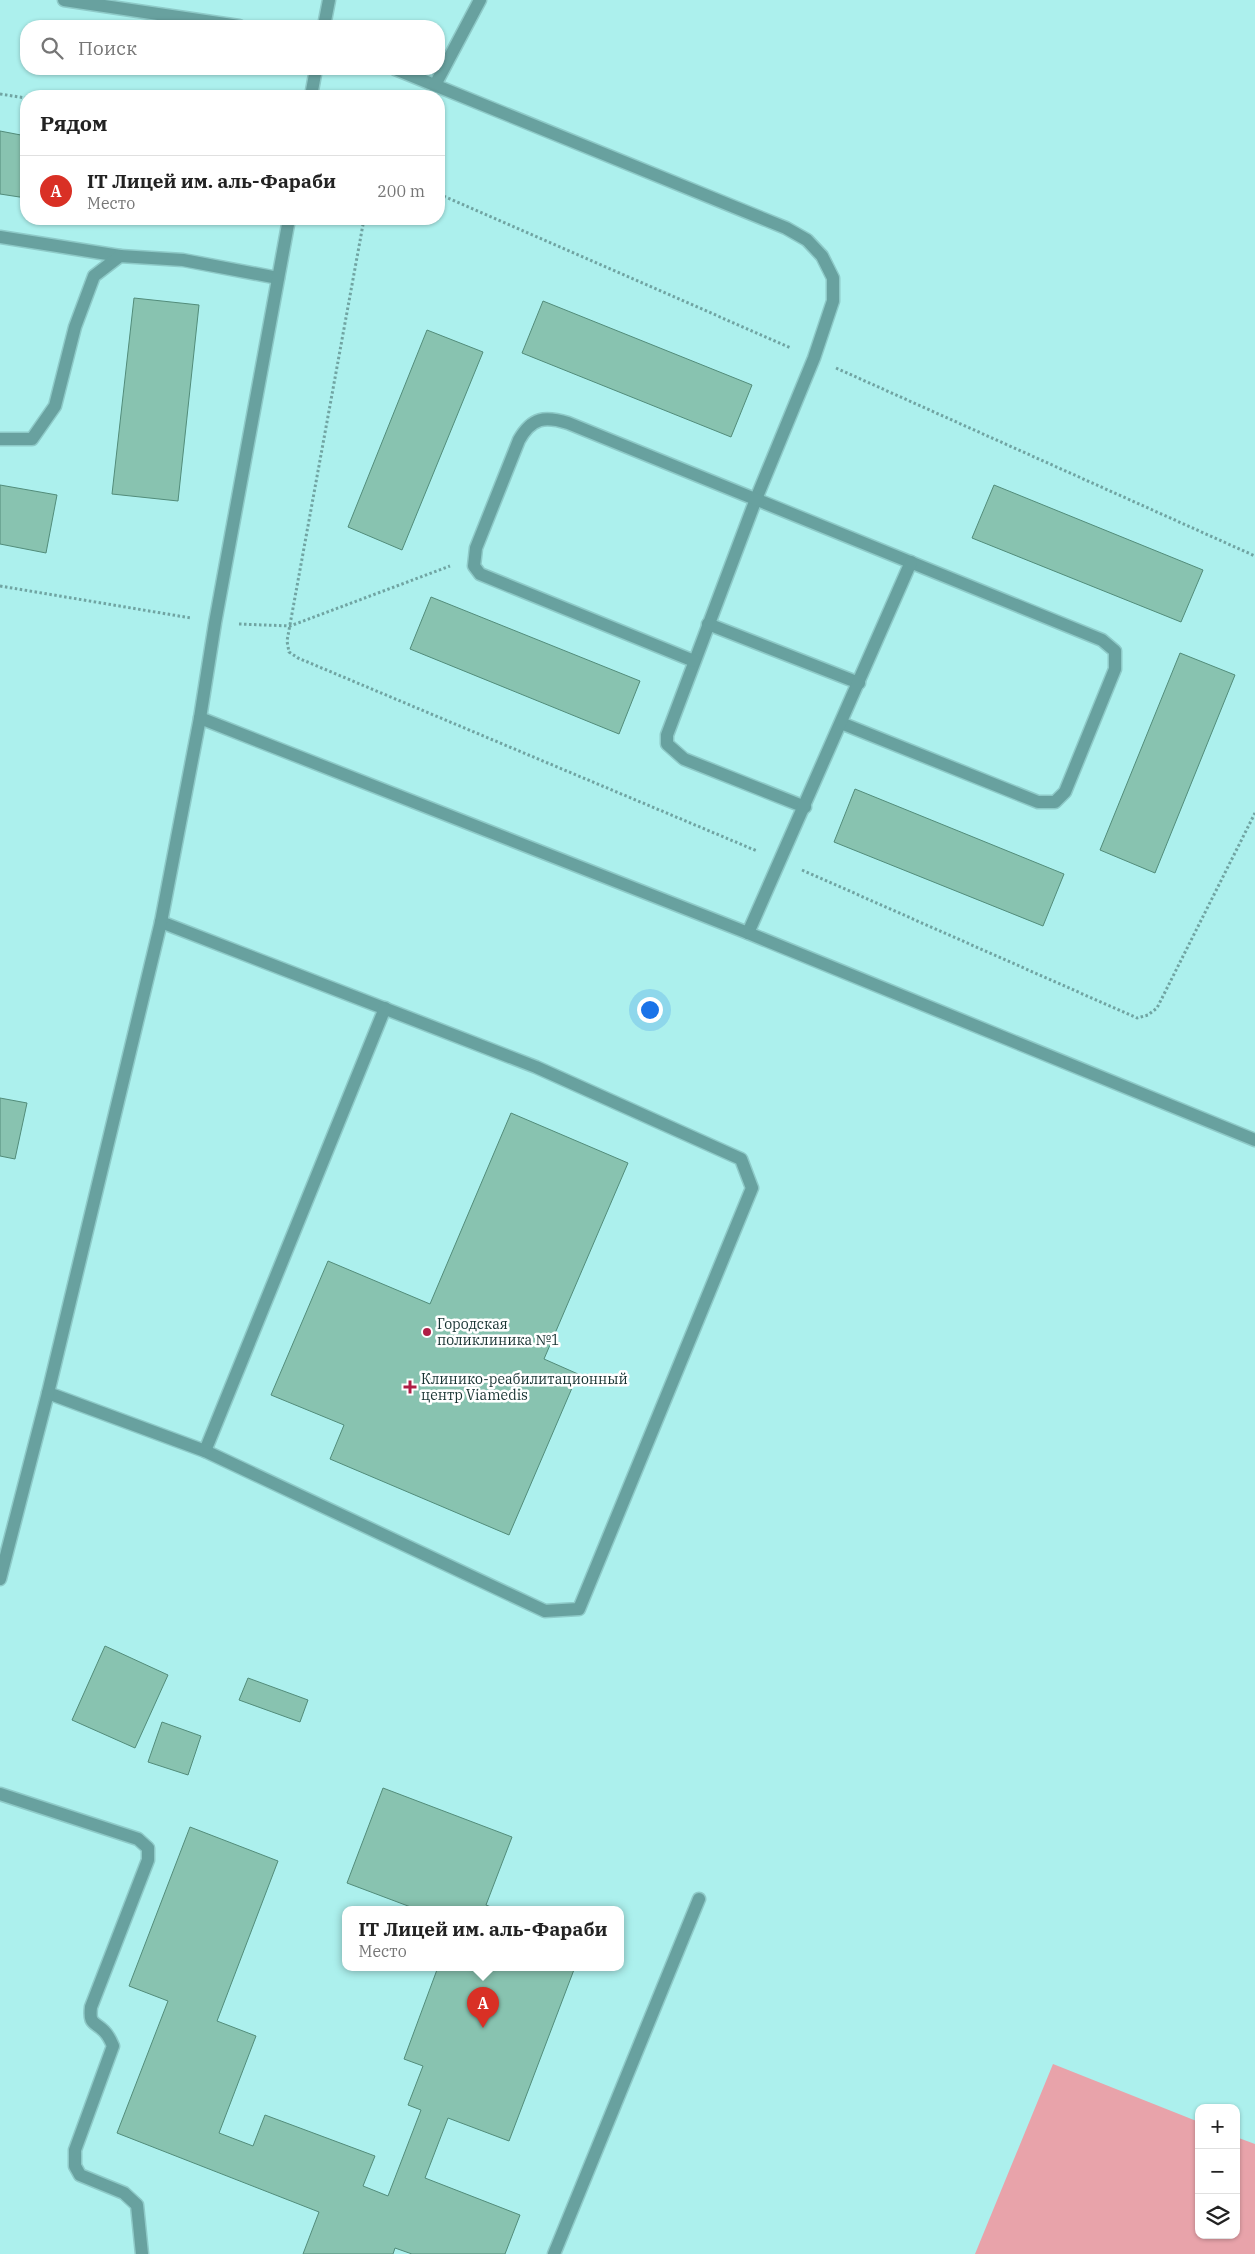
<!DOCTYPE html>
<html lang="ru">
<meta charset="utf-8">
<style>
:root{--surface:#fff;--page:#f2f2f2;--text:#222;--muted:#767676;--line:#e0e0e0;--accent:#d93025}
body{margin:0;font-family:"IBM Plex Serif",serif;background:var(--page);color:var(--text)}
.controls{position:absolute;right:15px;bottom:15px;display:grid;overflow:hidden;border-radius:10px;box-shadow:0 1px 4px #0004}
.controls button{width:45px;height:45px;display:grid;place-items:center;padding:0;border:0;border-bottom:1px solid var(--line);background:var(--surface);color:var(--text);font:25px sans-serif}
.you{position:absolute;left:649px;top:1009px;width:18px;height:18px;margin:-12px;border:4px solid #fff;border-radius:50%;background:#1a73e8;box-shadow:0 0 0 8px #1a73e833}
.badge{display:grid;place-items:center;width:32px;height:32px;border-radius:50%;background:var(--accent);color:#fff;font-size:16px;font-weight:700}
.pin{position:absolute;translate:-50% -41px;filter:drop-shadow(0 1px 2px #0008)}
.pin::after{content:'';position:absolute;top:26px;width:18px;height:15px;background:inherit;clip-path:polygon(0 0,100% 0,50% 100%)}
.popup{position:absolute;left:342px;top:1906px;width:282px;height:65px;box-sizing:border-box;display:grid;place-content:center;border-radius:10px;background:var(--surface);filter:drop-shadow(0 1px 4px #0005);font-size:16px;white-space:nowrap;color:var(--muted)}
.popup b{font-size:19px;color:var(--text)}
.popup::after{content:'';position:absolute;left:50%;top:100%;margin-left:-10px;border:10px solid transparent;border-top-color:var(--surface)}
.list{margin:0;padding:0;list-style:none}
h2{display:flex;justify-content:space-between;align-items:center;height:65px;margin:0;padding:0 20px;font-size:21px}
h2 small{font-size:16px;font-weight:400;color:var(--muted)}
.list li{display:grid;grid-template-columns:32px 1fr auto;gap:15px;align-items:center;box-sizing:border-box;height:70px;padding:0 20px;border-top:1px solid var(--line)}
.list b{display:block;font-size:19px;white-space:nowrap}
.list p{margin:0;font-size:16px;white-space:nowrap;color:var(--muted)}
.list em{font-size:16px;font-style:normal;color:var(--muted)}
.icon{flex:none;width:28px;height:28px;fill:none;stroke:currentColor;stroke-width:2;stroke-linecap:round;stroke-linejoin:round}
.map{position:relative;flex:none;width:1255px;height:2254px;overflow:hidden}
.search{position:absolute;background:var(--surface);box-shadow:0 1px 4px #0004;left:20px;top:20px;width:425px;height:55px;display:flex;align-items:center;gap:12px;box-sizing:border-box;padding:0 18px;border-radius:20px;color:var(--muted);font-size:19px}
.panel{position:absolute;background:var(--surface);box-shadow:0 1px 4px #0004;left:20px;top:90px;width:425px;height:135px;border-radius:20px}
.map>svg:first-child{display:block}
.green{fill:#e8a3aa}
.building{fill:#88c3b0;stroke:#528c7a}
.lines{fill:none;stroke-linecap:round;stroke-linejoin:round}
.service-casing{stroke:#8ecac8;stroke-width:15}
.minor-casing{stroke:#8ecac8;stroke-width:15}
.path{stroke:#70a4a2;stroke-width:3;stroke-dasharray:2.5 2.5;stroke-linecap:butt}
.service{stroke:#68a19f;stroke-width:12}
.minor{stroke:#68a19f;stroke-width:12}
.poi-dot{fill:#b01d45;stroke:#fff;stroke-width:2}
.labels{text-anchor:middle;stroke-width:5;stroke-linejoin:round;paint-order:stroke}
.poi-label{font-size:14px;fill:#173332;stroke:#fff;text-anchor:start}
</style>
<div class="map">
<svg width="1255" height="2254" viewBox="0 0 1255 2254">
<rect width="100%" height="100%" fill="#acf0ed"/>
<!-- green -->
<path class="green" d="M1053,2064L1199,2122V2235H1236V2137L1255,2144V2254H975Z"/>
<!-- building -->
<g class="building">
<path d="M0,131L26,136V198L0,194Z"/>
<path d="M134,298L199,305L178,501L112,494Z"/>
<path d="M543,301L752,385L731,437L522,353Z"/>
<path d="M427,330L483,352L402,550L348,527Z"/>
<path d="M0,485L57,495L46,553L0,544Z"/>
<path d="M994,485L1203,570L1181,622L972,538Z"/>
<path d="M431,597L640,681L619,734L410,649Z"/>
<path d="M1180,653L1235,675L1155,873L1100,850Z"/>
<path d="M855,789L1064,874L1043,926L834,842Z"/>
<path d="M0,1098L27,1103L15,1159L0,1156Z"/>
<path d="M511,1113L628,1163L544,1359L578,1374L509,1535L330,1459L344,1425L271,1395L328,1261L430,1304Z"/>
<path d="M105,1646L168,1675L135,1748L72,1720Z"/>
<path d="M248,1678L308,1700L300,1722L239,1700Z"/>
<path d="M162,1722L201,1736L188,1775L148,1762Z"/>
<path d="M383,1788L512,1837L486,1905L496,1909H416L347,1883Z"/>
<path d="M190,1827L278,1861L217,2021L256,2036L219,2133L253,2146L265,2115L375,2156L363,2186L388,2196L421,2110L408,2105L423,2066L404,2059L438,1967H575L509,2141L448,2118L425,2178L520,2215L505,2254H412L395,2248L393,2254H303L319,2212L117,2133L168,2001L129,1986Z"/>
</g>
<g class="lines">
<defs>
<g id="service">
<path d="M324,26L329,0"/>
<path d="M395,69L786,228L807,240L822,256L833,278V301L814,358L756,499L667,735V744L684,759L805,807"/>
<path d="M435,85L480,0"/>
<path d="M0,237L120,256"/>
<path d="M0,439H32L55,406L75,327L94,276L120,256L183,260L278,278"/>
<path d="M708,624L859,683"/>
<path d="M694,661L480,574L474,566L476,548L519,440C532,417 545,416 568,423L1102,640L1115,651V669L1065,792L1055,802H1038L841,723"/>
<path d="M748,933L911,562"/>
<path d="M48,1393L205,1451L545,1611L579,1609L752,1188L741,1159L536,1067L161,922"/>
<path d="M205,1451L385,1008"/>
<path d="M0,1794L138,1839L148,1848V1860L91,2007C89,2025 94,2021 104,2031C108,2035 111,2041 113,2046L75,2150V2166L80,2175L124,2193L137,2205L142,2254"/>
<path d="M554,2254L699,1899"/>
</g>
<g id="minor">
<path d="M64,0L239,26"/>
<path d="M311,96L316,69"/>
<path d="M200,718L748,933L1255,1140"/>
<path d="M0,1579L48,1393L161,922L200,718L215,623L289,219"/>
</g>
</defs>
<!-- service casing -->
<use href="#service" class="service-casing"/>
<!-- minor casing -->
<use href="#minor" class="minor-casing"/>
<!-- path -->
<g class="path">
<path d="M0,94L26,98"/>
<path d="M439,194L791,348"/>
<path d="M364,219L287,641L289,652L298,658L757,851"/>
<path d="M836,368L1255,556"/>
<path d="M0,586L191,618"/>
<path d="M239,624L290,626L450,566"/>
<path d="M802,870L1137,1018L1148,1015L1157,1008L1255,813"/>
</g>
<!-- service -->
<use href="#service" class="service"/>
<!-- minor -->
<use href="#minor" class="minor"/>
</g>
<!-- markers -->
<g class="poi-dot">
<circle cx="427" cy="1332" r="5"/>
<path d="M407.5 1379.5h5v5h5v5h-5v5h-5v-5h-5v-5h5z"/>
</g>
<g class="labels">
<!-- poi labels -->
<g class="poi-label">
<text x="437" y="1329">Городская<tspan x="437" dy="16">поликлиника №1</tspan></text>
<text x="421" y="1384">Клинико-реабилитационный<tspan x="421" dy="16">центр Viamedis</tspan></text>
</g>
</g>
</svg>
<div class="controls">
<button>+</button>
<button>−</button>
<button><svg class="icon" aria-label="layers" viewBox="0 0 24 24"><path d="M12 4l9 5-9 5-9-5zM3 14l9 5 9-5"/></svg></button>
</div>
<div class="you"></div>
<div class="pin badge" style="left:483px;top:2028px">A</div>
<div class="popup"><b>IT Лицей им. аль-Фараби</b>Место</div>
<div class="search"><svg class="icon" aria-label="search" viewBox="0 0 24 24"><circle cx="10" cy="10" r="6"/><path d="M15 15l6 6"/></svg>Поиск</div>
<section class="panel">
<h2>Рядом<small></small></h2>
<ul class="list">
<li><span class="badge">A</span><div><b>IT Лицей им. аль-Фараби</b><p>Место</p></div><em>200 m</em></li>
</ul>
</section>
</div>
